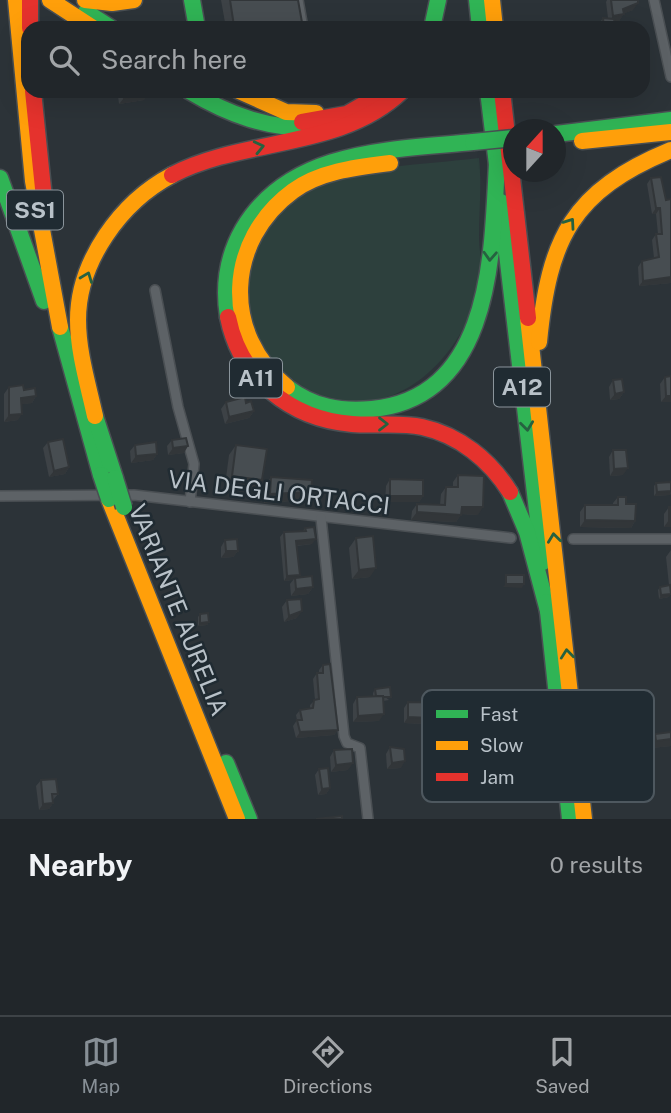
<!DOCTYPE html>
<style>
:root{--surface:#21262a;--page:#292e32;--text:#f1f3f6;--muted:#a2a5a8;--line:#3e4347;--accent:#878f96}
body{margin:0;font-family:"Public Sans",sans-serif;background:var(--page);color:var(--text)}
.compass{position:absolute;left:503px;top:119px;width:63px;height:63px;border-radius:50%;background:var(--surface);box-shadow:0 7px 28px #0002;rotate:21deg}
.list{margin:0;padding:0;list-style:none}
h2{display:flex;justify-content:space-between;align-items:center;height:91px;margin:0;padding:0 28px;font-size:30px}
h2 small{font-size:23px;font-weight:400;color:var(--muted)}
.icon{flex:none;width:38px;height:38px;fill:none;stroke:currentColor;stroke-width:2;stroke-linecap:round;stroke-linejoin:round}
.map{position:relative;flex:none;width:671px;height:819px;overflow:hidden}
.search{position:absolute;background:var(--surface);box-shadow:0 7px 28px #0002;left:21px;right:21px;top:21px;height:77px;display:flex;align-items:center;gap:18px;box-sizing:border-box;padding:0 24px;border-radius:21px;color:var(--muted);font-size:26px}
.sheet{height:196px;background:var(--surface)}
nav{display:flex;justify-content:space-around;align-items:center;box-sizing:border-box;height:98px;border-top:2px solid var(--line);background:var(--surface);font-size:19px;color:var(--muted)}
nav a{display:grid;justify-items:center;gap:4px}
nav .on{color:var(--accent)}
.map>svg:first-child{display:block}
.green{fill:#2d403d}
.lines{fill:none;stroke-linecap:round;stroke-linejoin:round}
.street-casing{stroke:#4a4f53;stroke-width:12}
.fast-casing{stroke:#494f53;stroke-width:19}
.slow-casing{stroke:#494f53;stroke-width:19}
.jam-casing{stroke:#494f53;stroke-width:19}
.street{stroke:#5d6266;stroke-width:9}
.fast{stroke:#30b455;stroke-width:16}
.slow{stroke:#ff9f0a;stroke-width:16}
.jam{stroke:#e5322d;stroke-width:16}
.fast-bridge-casing{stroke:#494f53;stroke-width:19;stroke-linecap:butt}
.fast-bridge{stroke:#30b455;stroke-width:16}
.wall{fill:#3d4246}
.shaded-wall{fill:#323639}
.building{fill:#474d51;stroke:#323639;stroke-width:2}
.oneway{stroke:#266240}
.labels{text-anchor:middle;stroke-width:5;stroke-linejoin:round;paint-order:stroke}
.shield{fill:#202b32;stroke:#8a949b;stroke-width:2}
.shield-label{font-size:23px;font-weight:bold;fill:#b8c1c8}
.street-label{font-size:24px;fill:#b8c1c8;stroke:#202b32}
.key{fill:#202b32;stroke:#4e585f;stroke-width:2}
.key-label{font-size:19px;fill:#b8c1c8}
</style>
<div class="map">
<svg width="671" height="819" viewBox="0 0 671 819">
<rect width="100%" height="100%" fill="#2c3338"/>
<!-- green -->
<path class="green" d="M479,158C482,185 479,210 479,237C479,251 483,265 481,279C465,362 383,438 299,384C279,370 265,356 255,334C242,305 240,287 251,257C261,230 280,204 307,190C359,165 423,165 479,158Z"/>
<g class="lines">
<defs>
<g id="street">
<path d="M298,0L303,28"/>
<path d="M654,0L671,77"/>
<path d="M155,290L178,407L194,464L190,502"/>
<path d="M0,496L134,495L511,538"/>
<path d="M321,518L344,736L347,743L360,748L368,819"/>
<path d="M573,539H671"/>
</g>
<g id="fast">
<path d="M192,0L197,28"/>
<path d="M477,0L480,28"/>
<path d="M86,12L111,28"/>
<path d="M432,28L438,0"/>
<path d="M189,91C229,115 268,129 315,128"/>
<path d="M488,91L498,173"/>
<path d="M556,134L671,120"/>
<path d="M0,178L44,301"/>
<path d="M501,202L543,562"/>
<path d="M228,317C223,286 228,255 243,229C290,149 391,150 473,142"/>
<path d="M60,327L101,475"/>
<path d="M287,387C313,407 340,412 372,409C493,397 492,253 497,163"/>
<path d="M92,407L115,478"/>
<path d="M510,492L527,532L548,611"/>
<path d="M547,602L570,819"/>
<path d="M226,763L249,819"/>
</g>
<g id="slow">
<path d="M16,0L33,181L60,327"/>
<path d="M50,0L93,28"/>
<path d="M85,0L112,3L134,0"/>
<path d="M492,0L495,28"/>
<path d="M239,91L286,112L316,113"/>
<path d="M582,141L671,132"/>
<path d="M528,318L584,819"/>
<path d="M539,342C549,238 572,191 671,150"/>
<path d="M287,387C221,334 226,240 293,191C320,171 358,167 390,163"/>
<path d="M95,416C88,384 78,352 78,320C78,261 121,202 172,175"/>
<path d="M109,499L237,819"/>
</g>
<g id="jam">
<path d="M30,0V28"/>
<path d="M33,91L44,198"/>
<path d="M502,91L528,318"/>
<path d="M302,122L347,114L387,91"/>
<path d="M172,175C244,137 341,150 402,91"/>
<path d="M228,317C240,378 290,419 352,424C375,426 399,422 422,427C459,435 490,460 510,492"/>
</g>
</defs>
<!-- street casing -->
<use href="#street" class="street-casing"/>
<!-- fast casing -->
<use href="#fast" class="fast-casing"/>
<!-- slow casing -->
<use href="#slow" class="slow-casing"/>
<!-- jam casing -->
<use href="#jam" class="jam-casing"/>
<!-- street -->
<use href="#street" class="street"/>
<!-- fast -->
<use href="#fast" class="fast"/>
<!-- slow -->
<use href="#slow" class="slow"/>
<!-- jam -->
<use href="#jam" class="jam"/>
<defs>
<g id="fast-bridge">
<path d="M473,142L514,138"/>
<path d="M101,475L109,499"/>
<path d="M115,478L124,507"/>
</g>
</defs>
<!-- fast-bridge casing -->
<use href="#fast-bridge" class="fast-bridge-casing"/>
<!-- fast-bridge -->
<use href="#fast-bridge" class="fast-bridge"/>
</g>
<!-- wall -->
<g class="wall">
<path d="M221,0H298L303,28H226Z"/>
<path d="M607,0H611L633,10L624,13L619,21L614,22L616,28H599V24L603,18H608L606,2Z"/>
<path d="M121,91H148L144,100L119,104L118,96Z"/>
<path d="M651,178L666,200L671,199V283L639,286L638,267L642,261L654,258L652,240L656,234H658L656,214H652L647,184Z"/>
<path d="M671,376V402H661L660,384L665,377Z"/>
<path d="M613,380L624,392L619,399L610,400L609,387Z"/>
<path d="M9,387L24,390L36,396L32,403L21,404L18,420L4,422V394Z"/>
<path d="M226,402L246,403L254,411L249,418L225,424L221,409Z"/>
<path d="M172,440L184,453L168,455L167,446Z"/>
<path d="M48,442L69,467L65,474L49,477L43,448Z"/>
<path d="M135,445L157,454L153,460L131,463L130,451Z"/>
<path d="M236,445L255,490L225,486L229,455Z"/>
<path d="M613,450L623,475L610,476L609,457Z"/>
<path d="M458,475L478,515L461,514L456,522L411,520L412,511L417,504L440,505L441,494L446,487H453V482Z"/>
<path d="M271,477L311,492L305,500L264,503L265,486Z"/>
<path d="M390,479L423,496L419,502H385L386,486Z"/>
<path d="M671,482V493L670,495L654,496V486L656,483Z"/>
<path d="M618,497L626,504L635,521L631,528L580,527V512L585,505H613V503Z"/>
<path d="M669,507L671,527H664V514Z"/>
<path d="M305,528L312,544L297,546L300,575L298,577L313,587L308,594L291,596L290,584L293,580L284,581L280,537L284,532L303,531Z"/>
<path d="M356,538L370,577L352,579L349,548Z"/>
<path d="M225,540L238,551L233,557L221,558V547Z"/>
<path d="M671,550V588L669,597L659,599L658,590L660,587L669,585L666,557Z"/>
<path d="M287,600L297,618L284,622L282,607Z"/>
<path d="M200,614L209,622L207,625L198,626V617Z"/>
<path d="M323,665L338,730L334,735L296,738L293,726L297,720L296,715L300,710L310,708V705L315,700L313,679L317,673H319V670Z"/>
<path d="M375,689L389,700L383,701L379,721L353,722V704L357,697L373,696V693Z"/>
<path d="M408,702L451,719L446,725L404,723V708Z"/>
<path d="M483,720L490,745L481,746L479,727Z"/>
<path d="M671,732V746L651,748L650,740L655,734Z"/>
<path d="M434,744L444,757L430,759L429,751Z"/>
<path d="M390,747L401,768L387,769L386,754Z"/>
<path d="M334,750L348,770L331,772L330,757Z"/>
<path d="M319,769L330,788L326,794L318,795L315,775Z"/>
<path d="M41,780L58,794L53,800V803L49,809L39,810L36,786Z"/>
</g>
<!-- shaded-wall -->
<g class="shaded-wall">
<path d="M638,3L633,10L620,15L624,14L619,21L608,23L613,16L623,9Z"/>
<path d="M248,24L245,28H233L234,26Z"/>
<path d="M84,91H111L80,96Z"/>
<path d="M149,93L144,100L119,104L124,98Z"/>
<path d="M656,208H660L656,214H652Z"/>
<path d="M671,277V283L639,286L643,281Z"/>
<path d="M624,392L619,399L610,400L615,394Z"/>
<path d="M36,396L32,403L16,405L21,398Z"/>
<path d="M666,396H671V402H661Z"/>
<path d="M254,411L249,418L225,424L229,417Z"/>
<path d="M22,414L18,420L4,422L9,415Z"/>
<path d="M188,446L184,453L168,455L173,448Z"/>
<path d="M157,454L153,460L131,463L136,456Z"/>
<path d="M69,467L65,474L49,477L54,471Z"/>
<path d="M628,468L623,475L610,476L614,469Z"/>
<path d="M232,476L262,480L255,490L225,486Z"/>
<path d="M671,491L670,495L654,496L657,492Z"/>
<path d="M311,492L305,500L264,503L270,494Z"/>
<path d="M390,496H423L419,502H385Z"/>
<path d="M462,507H483L478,515L457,514Z"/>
<path d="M417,512L461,515L456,522L411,520Z"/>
<path d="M585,520L635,521L631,528L580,527Z"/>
<path d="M669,520H671V527H664Z"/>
<path d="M316,539L312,544L293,546L296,541Z"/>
<path d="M226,551H238L233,557L221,558Z"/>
<path d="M376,568L370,577L352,579L359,570Z"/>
<path d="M300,575L296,580L295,578L293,580L284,581L287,576Z"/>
<path d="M506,584H524L522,588L503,587Z"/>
<path d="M313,587L308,594L291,596L296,589Z"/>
<path d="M671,594L669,597L659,599L661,595Z"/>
<path d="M302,611L297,618L284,622L289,616Z"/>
<path d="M209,622L207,625L198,626L200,623Z"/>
<path d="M384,714L379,721L353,722L358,716Z"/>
<path d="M408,717L451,719L446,725L404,723Z"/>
<path d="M338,730L334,735L296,738L300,732Z"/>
<path d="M494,738L490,745L481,746L486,739Z"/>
<path d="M671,739V746L651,748L656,741Z"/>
<path d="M449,751L444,757L430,759L434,752Z"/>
<path d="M405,761L401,768L387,769L392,763Z"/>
<path d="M353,763L348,770L331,772L336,765Z"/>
<path d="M330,788L326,794L318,795L322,789Z"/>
<path d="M53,803L49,809L39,810L43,804Z"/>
</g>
<!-- building -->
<g class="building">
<path d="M230,0H298L303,28H248V24L234,26Z"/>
<path d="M611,0H638V3L623,9L624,14L613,16Z"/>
<path d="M603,18L614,19L616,28H604Z"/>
<path d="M122,91H148L149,93L124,98Z"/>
<path d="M661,177L666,200L671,199V277L643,281L642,261L659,257L656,234H662L660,208H656L651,178Z"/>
<path d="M671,376V396H666L665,377Z"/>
<path d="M622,379L624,392L615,394L613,380Z"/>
<path d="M23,385L24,390L35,388L36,396L21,398L22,414L9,415V387Z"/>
<path d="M245,397L246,403L251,401L254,411L229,417L226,402Z"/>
<path d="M186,438L188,446L173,448L172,440Z"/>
<path d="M63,439L69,467L54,471L48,442Z"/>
<path d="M156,442L157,454L136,456L135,445Z"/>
<path d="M236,445L267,449L262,480L232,476Z"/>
<path d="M613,450H626L628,468L614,469Z"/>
<path d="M458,475L484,476L483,507H462L461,515L417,512V504L445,505L446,487H458Z"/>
<path d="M271,477L312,480L311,492L270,494Z"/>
<path d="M390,479L423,480V496H390Z"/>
<path d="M671,482V491L657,492L656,483Z"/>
<path d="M618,497H626V504H636L635,521L585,520V505H618Z"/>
<rect x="669" y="507" width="2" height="13"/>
<path d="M314,527L316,539L296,541L300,575L287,576L284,532L306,531L305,528Z"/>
<path d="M373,536L376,568L359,570L356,538Z"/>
<path d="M237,539L238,551H226L225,540Z"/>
<rect x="506" y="575" width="18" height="9"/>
<path d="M312,576L313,587L296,589L295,578Z"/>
<path d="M670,585L671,594L661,595L660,587Z"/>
<path d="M301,599L302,611L289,616L287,600Z"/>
<path d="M208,613L209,622L200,623V614Z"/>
<path d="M330,664L338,730L300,732L297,720H302L300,710L313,708L314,700L319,699L317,673H323V665Z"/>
<path d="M390,687L391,697H383V696H376L375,689Z"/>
<path d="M383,696L384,714L358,716L357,697Z"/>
<path d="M408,702L451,703V719L408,717Z"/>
<path d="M671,732V739L656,741L655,734Z"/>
<path d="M390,747L404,749L405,761L392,763Z"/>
<path d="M352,749L353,763L336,765L334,750Z"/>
<path d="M328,768L330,788L322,789L319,769Z"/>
<path d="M56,779L58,794H52L53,803L43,804L41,780Z"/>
<path d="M342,816V819H316Z"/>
</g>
<!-- one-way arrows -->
<defs><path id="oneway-chevron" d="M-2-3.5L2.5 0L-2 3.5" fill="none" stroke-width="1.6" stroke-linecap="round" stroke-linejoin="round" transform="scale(1.75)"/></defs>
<g class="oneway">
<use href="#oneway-chevron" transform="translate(259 147) rotate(-13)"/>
<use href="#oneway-chevron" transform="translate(570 223) rotate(-55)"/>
<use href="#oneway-chevron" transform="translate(490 256) rotate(93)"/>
<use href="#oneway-chevron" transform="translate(87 277) rotate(-69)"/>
<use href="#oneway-chevron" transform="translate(383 424)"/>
<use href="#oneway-chevron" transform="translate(527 426) rotate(83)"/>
<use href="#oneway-chevron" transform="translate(554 538) rotate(-97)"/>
<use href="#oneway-chevron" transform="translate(567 654) rotate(-96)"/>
</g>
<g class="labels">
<!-- shield labels -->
<g class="shield">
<rect x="7" y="190.5" width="56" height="39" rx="5"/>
<rect x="230" y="358.5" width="52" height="39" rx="5"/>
<rect x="494" y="367.5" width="56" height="39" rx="5"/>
</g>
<g class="shield-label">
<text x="35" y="218">SS1</text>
<text x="256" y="386">A11</text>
<text x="522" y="395">A12</text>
</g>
<!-- street labels -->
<g class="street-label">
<text transform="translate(279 493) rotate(7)" y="8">VIA DEGLI ORTACCI</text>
<text transform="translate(178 610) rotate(68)" y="8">VARIANTE AURELIA</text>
</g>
</g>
<!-- legend -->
<rect x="422" y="690" width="232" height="112" rx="10" class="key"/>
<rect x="436" y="710" width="32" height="8" fill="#30b455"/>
<rect x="436" y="741" width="32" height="9" fill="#ff9f0a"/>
<rect x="436" y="773" width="32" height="8" fill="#e5322d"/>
<g class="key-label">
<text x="480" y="721">Fast</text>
<text x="480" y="752">Slow</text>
<text x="480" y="784">Jam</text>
</g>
</svg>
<svg class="compass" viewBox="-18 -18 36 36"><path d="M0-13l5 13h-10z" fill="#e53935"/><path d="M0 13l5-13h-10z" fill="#a2a5a8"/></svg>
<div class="search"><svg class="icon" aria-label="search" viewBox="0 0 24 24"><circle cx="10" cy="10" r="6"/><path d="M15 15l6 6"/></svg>Search here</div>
</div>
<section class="sheet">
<h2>Nearby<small>0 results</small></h2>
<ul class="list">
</ul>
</section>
<nav>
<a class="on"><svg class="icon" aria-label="map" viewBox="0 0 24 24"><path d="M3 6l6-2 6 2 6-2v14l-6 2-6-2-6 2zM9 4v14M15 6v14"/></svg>Map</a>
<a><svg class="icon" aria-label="directions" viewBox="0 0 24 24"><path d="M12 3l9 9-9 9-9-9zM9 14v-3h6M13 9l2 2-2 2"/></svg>Directions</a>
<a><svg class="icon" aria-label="saved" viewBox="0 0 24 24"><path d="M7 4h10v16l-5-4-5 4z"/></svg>Saved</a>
</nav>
